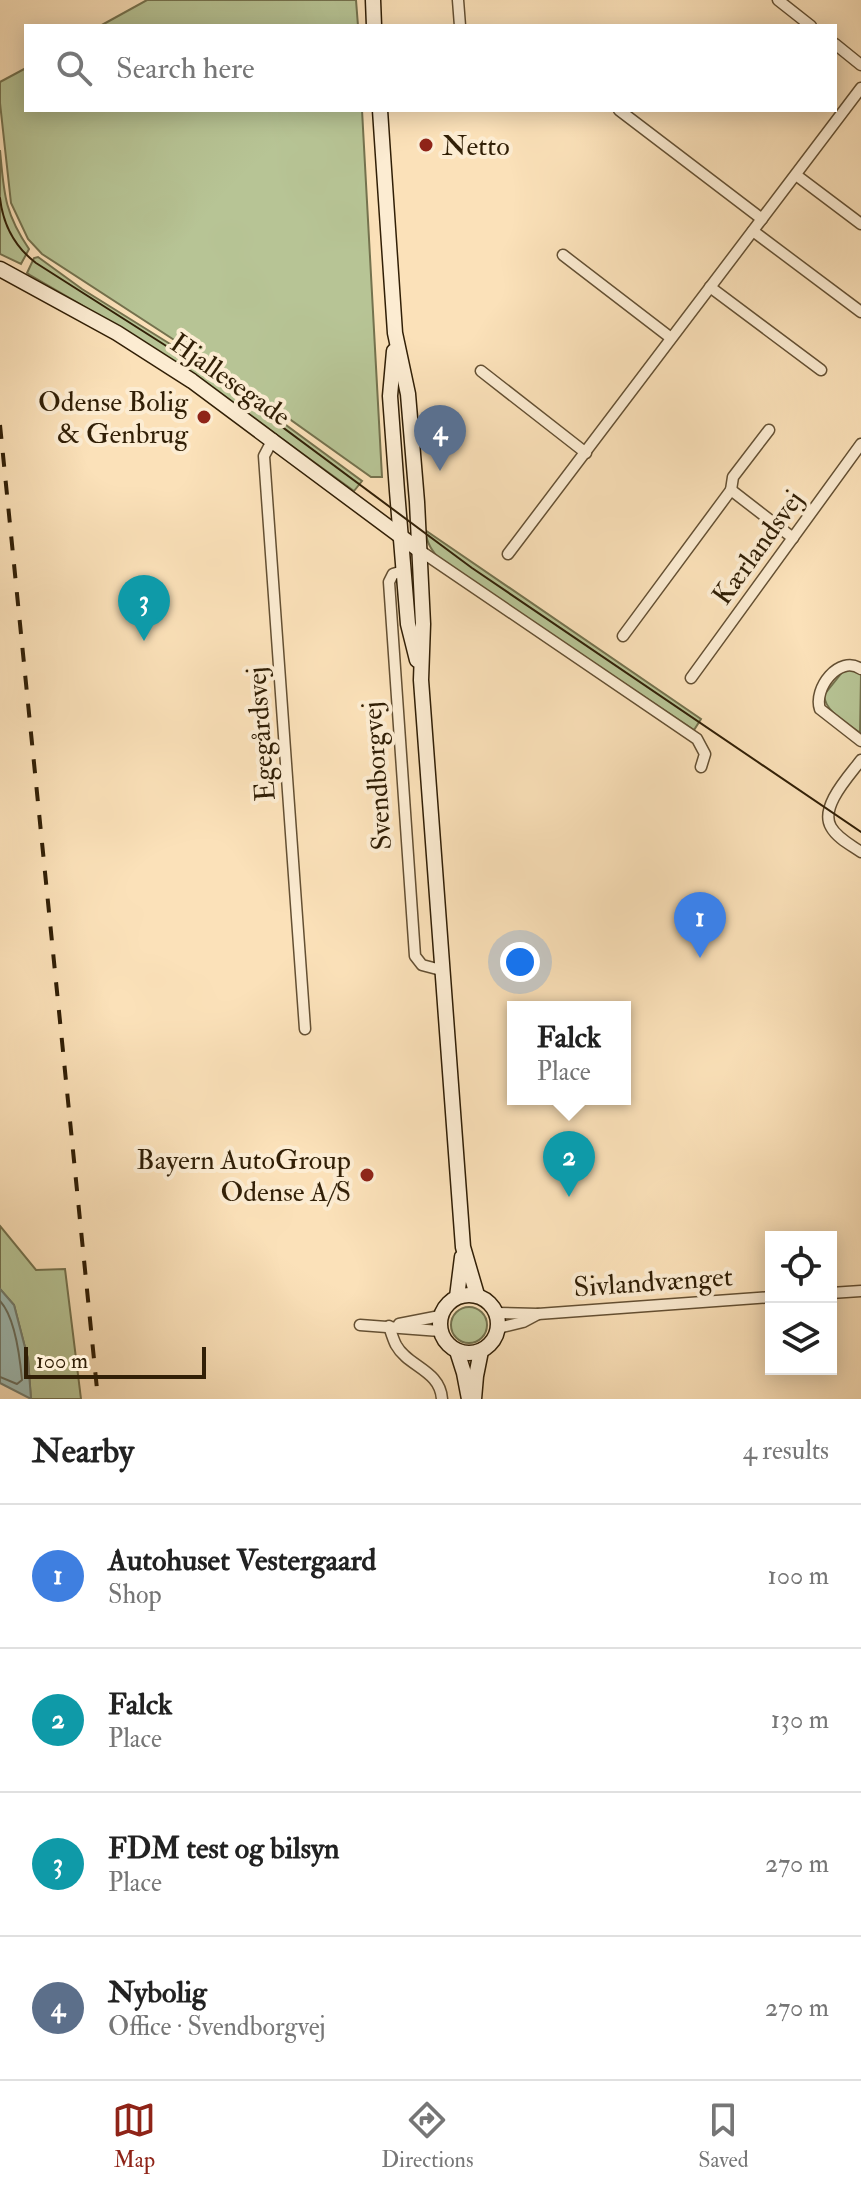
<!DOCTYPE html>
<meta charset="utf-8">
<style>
:root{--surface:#fff;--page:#f6f6f6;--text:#222;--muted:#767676;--line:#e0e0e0;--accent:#8f2418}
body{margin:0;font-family:"IM FELL Double Pica",serif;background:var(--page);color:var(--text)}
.controls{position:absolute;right:24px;bottom:24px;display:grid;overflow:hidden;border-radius:0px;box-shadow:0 4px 20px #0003}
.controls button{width:72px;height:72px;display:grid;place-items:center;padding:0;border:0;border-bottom:2px solid var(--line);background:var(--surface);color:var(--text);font:40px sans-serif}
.scale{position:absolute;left:24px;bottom:20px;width:182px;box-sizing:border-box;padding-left:8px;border:4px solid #311f06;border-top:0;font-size:22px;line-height:28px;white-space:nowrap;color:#311f06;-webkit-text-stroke:6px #fcecd2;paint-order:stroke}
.you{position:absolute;left:520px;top:962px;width:28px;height:28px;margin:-20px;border:6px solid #fff;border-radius:50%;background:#1a73e8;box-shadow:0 0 0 12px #1a73e833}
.badge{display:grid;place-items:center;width:52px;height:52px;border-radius:50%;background:var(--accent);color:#fff;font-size:26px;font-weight:700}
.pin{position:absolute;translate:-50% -66px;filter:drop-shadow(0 2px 4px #0008)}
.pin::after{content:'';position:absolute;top:42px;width:28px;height:24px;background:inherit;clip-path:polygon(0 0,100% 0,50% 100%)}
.popup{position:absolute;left:507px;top:1001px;width:124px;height:104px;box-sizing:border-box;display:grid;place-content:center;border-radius:0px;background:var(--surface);filter:drop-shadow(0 2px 6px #0005);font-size:26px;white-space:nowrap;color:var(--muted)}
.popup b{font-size:30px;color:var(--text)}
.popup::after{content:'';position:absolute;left:50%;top:100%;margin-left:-16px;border:16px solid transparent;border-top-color:var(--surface)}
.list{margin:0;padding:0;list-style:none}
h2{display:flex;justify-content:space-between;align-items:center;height:104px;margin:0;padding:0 32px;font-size:34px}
h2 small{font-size:26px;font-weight:400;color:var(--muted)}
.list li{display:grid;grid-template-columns:52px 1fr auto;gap:24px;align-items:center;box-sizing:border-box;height:144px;padding:0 32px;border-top:2px solid var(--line)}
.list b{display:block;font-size:30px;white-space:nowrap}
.list p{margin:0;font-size:26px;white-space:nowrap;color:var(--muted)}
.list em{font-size:26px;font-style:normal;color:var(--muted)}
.icon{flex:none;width:44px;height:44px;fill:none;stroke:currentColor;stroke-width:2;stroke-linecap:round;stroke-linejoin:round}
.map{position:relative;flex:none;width:861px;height:1399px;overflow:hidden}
.search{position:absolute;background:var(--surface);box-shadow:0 4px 20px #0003;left:24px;right:24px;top:24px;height:88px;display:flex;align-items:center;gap:20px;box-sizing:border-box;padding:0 28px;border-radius:0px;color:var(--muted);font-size:30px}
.sheet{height:680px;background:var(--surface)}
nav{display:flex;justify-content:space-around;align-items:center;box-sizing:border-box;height:112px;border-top:2px solid var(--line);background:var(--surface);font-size:22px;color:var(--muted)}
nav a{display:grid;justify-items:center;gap:4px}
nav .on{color:var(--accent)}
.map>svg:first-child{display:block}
.green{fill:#b7c495;stroke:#74724e;stroke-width:2}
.water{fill:#9fbcb4;stroke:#737d6e;stroke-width:2}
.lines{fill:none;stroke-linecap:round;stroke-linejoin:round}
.shore{stroke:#686e5d;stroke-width:2}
.street-casing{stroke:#645033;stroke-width:13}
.secondary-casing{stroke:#311f06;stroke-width:17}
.street{stroke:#fcecd2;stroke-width:10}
.secondary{stroke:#fcecd2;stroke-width:14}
.tram{stroke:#311f06;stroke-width:2}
.rail{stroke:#311f06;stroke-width:4;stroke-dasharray:14 14;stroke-linecap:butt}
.poi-dot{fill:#8f2418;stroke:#fcecd2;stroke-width:3}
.labels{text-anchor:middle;stroke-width:8;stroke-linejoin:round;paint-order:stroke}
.poi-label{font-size:28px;fill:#311f06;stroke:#fcecd2;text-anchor:end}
.street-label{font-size:28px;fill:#311f06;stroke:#fcecd2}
</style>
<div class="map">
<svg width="861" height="1399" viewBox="0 0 861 1399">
<rect width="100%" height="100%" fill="#fbe1b9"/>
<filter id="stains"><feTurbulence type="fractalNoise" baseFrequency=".0025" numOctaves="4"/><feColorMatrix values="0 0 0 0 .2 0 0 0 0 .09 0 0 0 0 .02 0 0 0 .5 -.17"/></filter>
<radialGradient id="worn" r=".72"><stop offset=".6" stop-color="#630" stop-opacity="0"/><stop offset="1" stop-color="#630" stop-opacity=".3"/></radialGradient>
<!-- green -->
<g class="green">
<path d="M147,0H356L358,26H100Z"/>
<path d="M26,68V110H362L382,477H371L225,373L42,254L28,239L11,203L0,103V82Z"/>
<path d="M0,150C4,193 4,212 29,249L21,264L0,254Z"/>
<path d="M38,257L82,289L207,367L362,481L354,491L202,381L80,304L30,275L27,273L34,258Z"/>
<path d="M425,530L701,719L694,730L441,561C432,551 427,544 425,530Z"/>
<path d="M844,670H854L861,675L860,733C847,723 825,712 824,695Z"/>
<path d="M0,1226L36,1270L65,1269L81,1399H31L28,1359L14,1305L0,1289Z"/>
<circle cx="469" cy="1325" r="18"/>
</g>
<!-- water -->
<path class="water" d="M0,1289L14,1305L28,1359L31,1399L0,1383Z"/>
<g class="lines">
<!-- shore -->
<path class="shore" d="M0,1301C15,1317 20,1358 22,1380L17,1384L0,1377"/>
<defs>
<g id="street">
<path d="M458,0L460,26"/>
<path d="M778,0L811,26"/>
<path d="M835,44L861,65"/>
<path d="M619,110L762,219"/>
<path d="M796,175L861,224"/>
<path d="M753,231L861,312"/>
<path d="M563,255L671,338"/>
<path d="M710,287L821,370"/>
<path d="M481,371L586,453"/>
<path d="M273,439L264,456L305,1029"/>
<path d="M731,490L733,477L769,430"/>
<path d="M419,550L697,739L705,754L701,767"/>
<path d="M508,554L861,88"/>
<path d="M403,571L393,574L389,582L415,956L422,965L441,970"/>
<path d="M623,636L731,490L793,538"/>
<path d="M861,669C839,654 813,689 820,709L861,741"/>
<path d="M691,678L861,444"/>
<path d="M861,760C850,775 819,807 831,827C837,838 851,845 861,852"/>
<path d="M831,1293L861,1291"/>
<path d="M496,1313L538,1314L771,1297"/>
<path d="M399,1324L440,1316"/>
<path d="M360,1325L440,1331"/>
<path d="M389,1326C391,1332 393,1339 396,1345C408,1367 440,1370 442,1399"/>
<path d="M498,1328L523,1322L538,1314"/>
</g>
<g id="secondary">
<path d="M373,0L374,26"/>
<path d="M380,110L395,333L408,394L417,502L423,624L421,680L463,1247L477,1295"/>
<path d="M0,269L117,333L192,381L419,550"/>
<path d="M394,351L390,396L397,491L408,624L417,660"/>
<circle cx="469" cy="1324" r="29"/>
<path d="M457,1297L462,1257"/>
<path d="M457,1351L464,1373L469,1399"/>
<path d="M474,1399L476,1376L481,1351"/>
</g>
</defs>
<!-- street casing -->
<use href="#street" class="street-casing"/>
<!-- secondary casing -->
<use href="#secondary" class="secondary-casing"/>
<!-- street -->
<use href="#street" class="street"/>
<!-- secondary -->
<use href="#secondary" class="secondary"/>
<!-- tram -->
<path class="tram" d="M0,198C3,224 15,247 36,263L215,377L472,568L861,832"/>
<!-- rail -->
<path class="rail" d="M0,425L98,1399"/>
</g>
<!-- markers -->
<g class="poi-dot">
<circle cx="426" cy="145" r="8"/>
<circle cx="204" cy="417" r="8"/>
<circle cx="367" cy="1175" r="8"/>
</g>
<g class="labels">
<!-- poi labels -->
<g class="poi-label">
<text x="442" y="155" text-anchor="start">Netto</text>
<text x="188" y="411">Odense Bolig<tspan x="188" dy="32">&amp; Genbrug</tspan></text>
<text x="351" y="1169">Bayern AutoGroup<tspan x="351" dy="32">Odense A/S</tspan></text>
</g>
<!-- street labels -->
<g class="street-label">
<text transform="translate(231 379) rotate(35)" y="10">Hjallesegade</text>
<text transform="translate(757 547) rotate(-54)" y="10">Kærlandsvej</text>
<text transform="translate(260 734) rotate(-94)" y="10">Egegårdsvej</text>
<text transform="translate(376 776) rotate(-94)" y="10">Svendborgvej</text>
<text transform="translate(653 1281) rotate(-4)" y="10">Sivlandvænget</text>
</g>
</g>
<rect width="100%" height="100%" filter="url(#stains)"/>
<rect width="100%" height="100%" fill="url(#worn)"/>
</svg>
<div class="controls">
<button><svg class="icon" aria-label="locate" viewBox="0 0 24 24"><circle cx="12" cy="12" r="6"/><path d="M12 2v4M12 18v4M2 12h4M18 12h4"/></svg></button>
<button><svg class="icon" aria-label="layers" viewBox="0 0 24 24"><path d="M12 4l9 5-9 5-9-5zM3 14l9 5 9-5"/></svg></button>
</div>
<div class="scale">100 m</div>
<div class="you"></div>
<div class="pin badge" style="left:700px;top:958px;background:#3f7fe0">1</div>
<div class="pin badge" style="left:569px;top:1197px;background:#0f9aa8">2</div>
<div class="popup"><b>Falck</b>Place</div>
<div class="pin badge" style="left:144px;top:641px;background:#0f9aa8">3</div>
<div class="pin badge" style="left:440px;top:471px;background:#5c6f8a">4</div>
<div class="search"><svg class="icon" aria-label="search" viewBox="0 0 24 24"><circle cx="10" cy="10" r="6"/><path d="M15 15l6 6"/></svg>Search here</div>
</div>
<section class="sheet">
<h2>Nearby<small>4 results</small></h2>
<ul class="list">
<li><span class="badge" style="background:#3f7fe0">1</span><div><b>Autohuset Vestergaard</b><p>Shop</p></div><em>100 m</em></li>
<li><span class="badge" style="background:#0f9aa8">2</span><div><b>Falck</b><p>Place</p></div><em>130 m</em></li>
<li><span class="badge" style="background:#0f9aa8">3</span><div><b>FDM test og bilsyn</b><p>Place</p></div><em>270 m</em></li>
<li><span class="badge" style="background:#5c6f8a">4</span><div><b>Nybolig</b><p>Office · Svendborgvej</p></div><em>270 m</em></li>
</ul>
</section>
<nav>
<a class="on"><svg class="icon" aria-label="map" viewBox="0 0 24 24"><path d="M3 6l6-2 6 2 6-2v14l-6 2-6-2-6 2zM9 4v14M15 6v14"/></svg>Map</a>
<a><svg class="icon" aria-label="directions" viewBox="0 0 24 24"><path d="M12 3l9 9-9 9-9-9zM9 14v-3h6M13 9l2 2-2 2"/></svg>Directions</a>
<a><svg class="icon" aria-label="saved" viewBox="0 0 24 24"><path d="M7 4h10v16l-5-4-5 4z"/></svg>Saved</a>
</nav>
